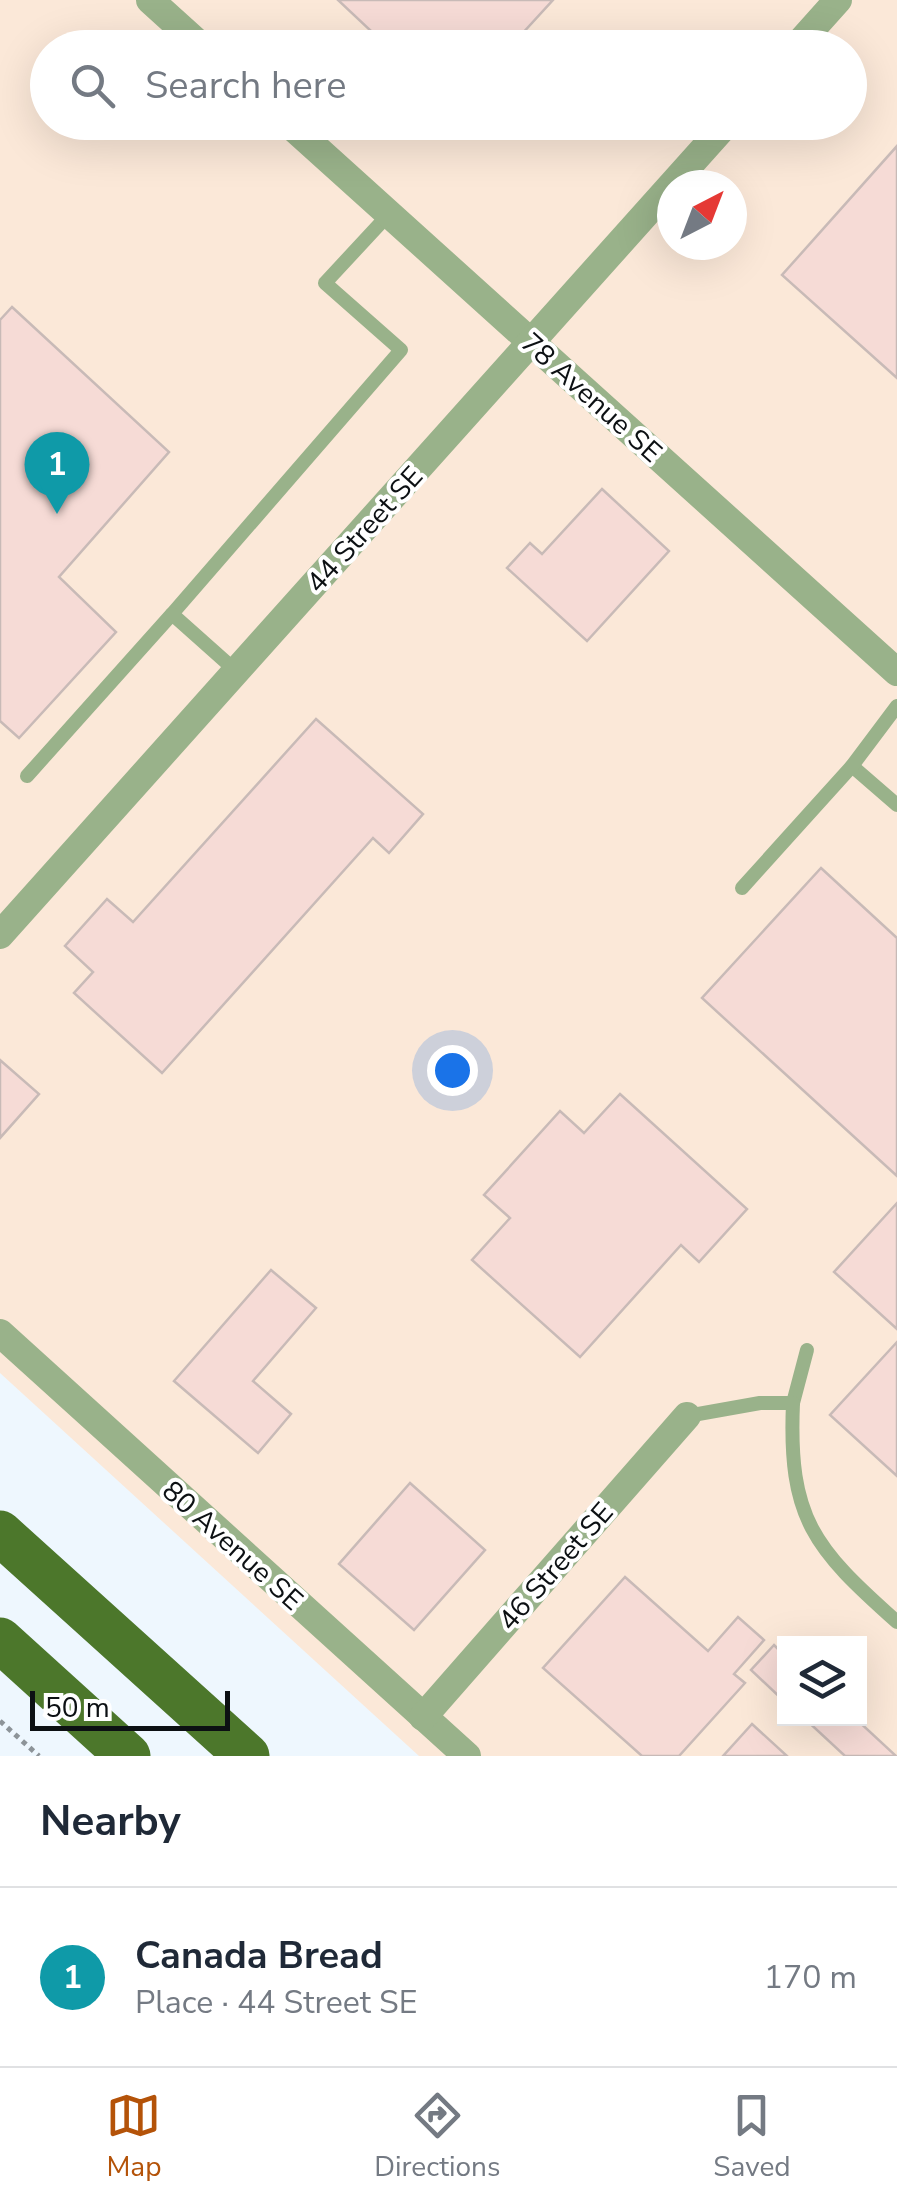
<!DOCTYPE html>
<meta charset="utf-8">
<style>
:root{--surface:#fff;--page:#f2f2f3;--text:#1f2937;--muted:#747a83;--line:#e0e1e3;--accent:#b45309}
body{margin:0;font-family:"Nunito Sans",sans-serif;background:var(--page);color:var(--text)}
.controls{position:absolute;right:30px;bottom:30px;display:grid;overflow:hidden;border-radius:0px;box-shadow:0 10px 40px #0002}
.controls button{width:90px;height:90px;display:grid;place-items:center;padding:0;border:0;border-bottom:2px solid var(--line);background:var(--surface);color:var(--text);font:50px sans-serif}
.compass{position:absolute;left:657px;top:170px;width:90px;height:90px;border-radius:50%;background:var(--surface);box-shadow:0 10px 40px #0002;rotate:42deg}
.scale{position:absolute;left:30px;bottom:25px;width:200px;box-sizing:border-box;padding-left:10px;border:5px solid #0c1013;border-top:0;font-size:28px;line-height:35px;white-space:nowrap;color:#0c1013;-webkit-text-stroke:8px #fff;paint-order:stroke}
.you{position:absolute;left:452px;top:1070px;width:35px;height:35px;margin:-25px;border:8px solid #fff;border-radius:50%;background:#1a73e8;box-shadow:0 0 0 15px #1a73e833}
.badge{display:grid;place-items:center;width:65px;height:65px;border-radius:50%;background:var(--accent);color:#fff;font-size:32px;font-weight:700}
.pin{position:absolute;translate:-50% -82px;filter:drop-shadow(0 2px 5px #0008)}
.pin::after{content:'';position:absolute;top:52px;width:35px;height:30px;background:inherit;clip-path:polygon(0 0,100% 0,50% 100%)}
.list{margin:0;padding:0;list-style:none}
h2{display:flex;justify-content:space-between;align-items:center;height:130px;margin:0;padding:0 40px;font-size:42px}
h2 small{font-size:32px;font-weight:400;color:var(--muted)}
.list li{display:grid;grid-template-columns:65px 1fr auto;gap:30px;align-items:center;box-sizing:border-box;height:180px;padding:0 40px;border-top:2px solid var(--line)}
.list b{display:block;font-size:38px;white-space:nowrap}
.list p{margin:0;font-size:32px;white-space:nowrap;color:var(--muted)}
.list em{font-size:32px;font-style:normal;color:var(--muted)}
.icon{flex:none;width:55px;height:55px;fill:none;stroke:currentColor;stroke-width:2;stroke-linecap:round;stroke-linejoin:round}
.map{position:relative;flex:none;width:897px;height:1756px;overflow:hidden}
.search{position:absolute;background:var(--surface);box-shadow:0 10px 40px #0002;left:30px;right:30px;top:30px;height:110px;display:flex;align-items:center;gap:25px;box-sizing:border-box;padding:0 35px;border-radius:55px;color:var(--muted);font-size:38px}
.sheet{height:310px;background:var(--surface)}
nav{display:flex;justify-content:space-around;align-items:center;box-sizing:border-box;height:140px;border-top:2px solid var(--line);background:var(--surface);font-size:28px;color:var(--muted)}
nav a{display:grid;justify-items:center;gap:5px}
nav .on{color:var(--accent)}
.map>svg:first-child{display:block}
.industrial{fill:#fbe8d8;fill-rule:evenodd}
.building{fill:#f6dbd6;stroke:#c8bab7;stroke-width:2.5}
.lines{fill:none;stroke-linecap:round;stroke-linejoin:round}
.path{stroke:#8d9499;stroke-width:5;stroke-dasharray:5 5;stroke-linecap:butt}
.lane{stroke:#99b28a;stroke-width:14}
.street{stroke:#99b28a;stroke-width:28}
.primary{stroke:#4c772b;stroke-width:45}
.labels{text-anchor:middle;stroke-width:8;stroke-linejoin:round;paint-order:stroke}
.street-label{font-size:28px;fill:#0c1013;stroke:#fff}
</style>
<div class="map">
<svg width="897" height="1756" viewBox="0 0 897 1756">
<rect width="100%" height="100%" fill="#eef7fe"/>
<!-- industrial -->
<path class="industrial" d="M0,0H897V1756H419L0,1373ZM48,48H850V122H48ZM672,185H732V245H672ZM784,1644H860V1718H784Z"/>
<!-- building -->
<g class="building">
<path d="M338,0H553L509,48H389Z"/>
<path d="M897,146V378L782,275Z"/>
<path d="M12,307L169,452L59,577L116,632L19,738L0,721V320Z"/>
<path d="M602,489L669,551L587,641L507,568L530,543L542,554Z"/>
<path d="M316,719L423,814L389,853L373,838L162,1073L74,993L93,972L65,946L107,899L133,922Z"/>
<path d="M821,868L897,938V1176L702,998Z"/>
<path d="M0,1060L39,1094L0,1138Z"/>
<path d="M620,1094L747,1209L699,1262L681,1245L580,1357L472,1260L510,1218L484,1195L560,1111L584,1133Z"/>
<path d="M897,1203V1329L834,1272Z"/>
<path d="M271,1270L316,1308L253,1381L291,1414L258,1453L174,1381Z"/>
<path d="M897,1342V1476L830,1415Z"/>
<path d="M410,1483L485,1550L414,1630L339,1564Z"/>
<path d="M625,1577L708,1651L738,1617L764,1640L734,1674L745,1683L679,1756H642L543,1668Z"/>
<path d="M774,1645L784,1655V1701L751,1670Z"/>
<path d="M804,1718H855L896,1756H845Z"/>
<path d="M752,1724L787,1756H723Z"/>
</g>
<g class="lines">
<!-- path -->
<path class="path" d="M0,1721L39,1756"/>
<!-- lane -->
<g class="lane">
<path d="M172,614L401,350L325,283L389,214"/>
<path d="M852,766L897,805"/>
<path d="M27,776L172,614L236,671"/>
<path d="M742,888L852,766L897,706"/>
<path d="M793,1403L807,1350"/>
<path d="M687,1416L760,1403H793C788,1519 814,1548 897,1622"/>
</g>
<!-- street -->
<g class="street">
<path d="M150,0L203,48"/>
<path d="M795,48L838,0"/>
<path d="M287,122L897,672"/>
<path d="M0,935L728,122"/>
<path d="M0,1333L467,1756"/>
<path d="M423,1717L687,1416"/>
</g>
<!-- primary -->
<g class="primary">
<path d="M0,1533L247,1756"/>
<path d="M0,1640L128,1756"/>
</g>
</g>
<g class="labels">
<!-- street labels -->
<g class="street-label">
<text transform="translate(592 397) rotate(42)" y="10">78 Avenue SE</text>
<text transform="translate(364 529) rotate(-48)" y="10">44 Street SE</text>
<text transform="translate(233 1545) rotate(42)" y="10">80 Avenue SE</text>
<text transform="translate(555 1566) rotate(-49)" y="10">46 Street SE</text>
</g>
</g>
</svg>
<div class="controls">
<button><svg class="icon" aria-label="layers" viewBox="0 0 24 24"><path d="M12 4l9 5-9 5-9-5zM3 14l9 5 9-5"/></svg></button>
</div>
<svg class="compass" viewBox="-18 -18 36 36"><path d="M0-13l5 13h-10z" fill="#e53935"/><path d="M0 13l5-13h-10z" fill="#747a83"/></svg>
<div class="scale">50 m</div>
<div class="you"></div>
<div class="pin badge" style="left:57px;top:514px;background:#0f9aa8">1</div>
<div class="search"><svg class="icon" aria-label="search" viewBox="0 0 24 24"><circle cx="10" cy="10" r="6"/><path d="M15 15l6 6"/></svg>Search here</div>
</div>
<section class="sheet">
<h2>Nearby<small></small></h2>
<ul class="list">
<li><span class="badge" style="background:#0f9aa8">1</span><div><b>Canada Bread</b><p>Place · 44 Street SE</p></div><em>170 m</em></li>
</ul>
</section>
<nav>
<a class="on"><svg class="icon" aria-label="map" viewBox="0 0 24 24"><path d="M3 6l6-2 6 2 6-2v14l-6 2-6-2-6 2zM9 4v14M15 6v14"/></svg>Map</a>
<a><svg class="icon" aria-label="directions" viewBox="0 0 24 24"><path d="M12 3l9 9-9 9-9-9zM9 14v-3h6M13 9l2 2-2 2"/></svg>Directions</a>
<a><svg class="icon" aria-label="saved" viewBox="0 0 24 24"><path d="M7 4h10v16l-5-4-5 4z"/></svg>Saved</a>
</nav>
